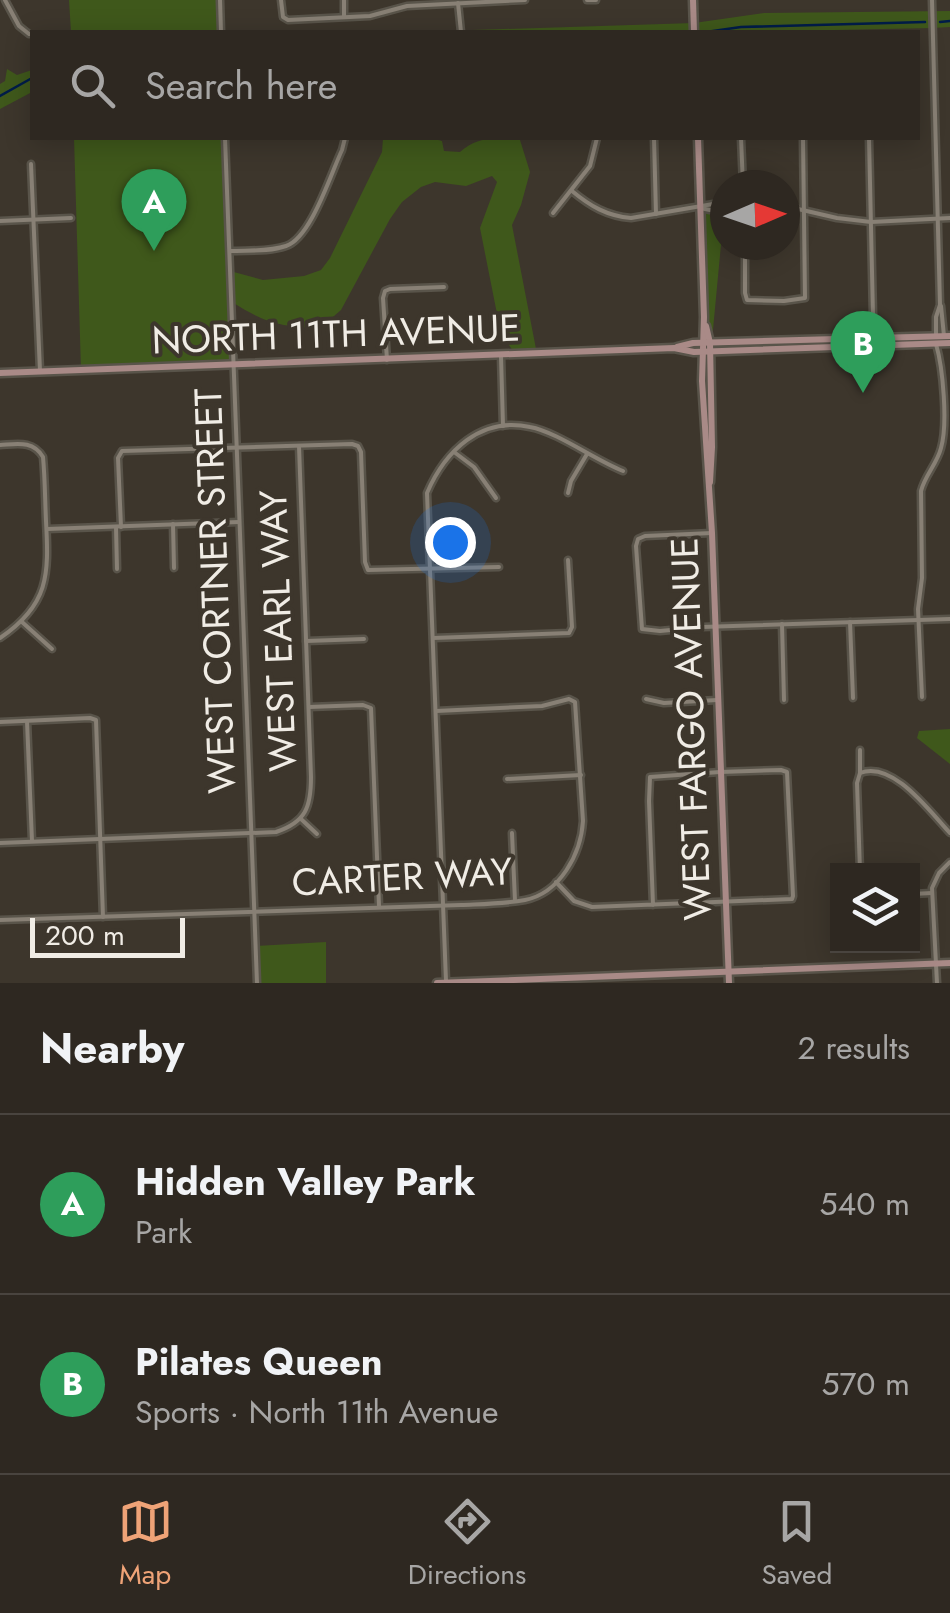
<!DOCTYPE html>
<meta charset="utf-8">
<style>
:root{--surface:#2e2821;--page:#36302a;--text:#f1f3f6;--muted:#a7a6a5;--line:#49443f;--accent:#efa377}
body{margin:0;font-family:Jost,sans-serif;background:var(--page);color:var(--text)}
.controls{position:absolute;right:30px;bottom:30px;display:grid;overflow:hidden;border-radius:0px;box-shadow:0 5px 25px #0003}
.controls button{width:90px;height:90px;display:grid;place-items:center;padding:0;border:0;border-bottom:2px solid var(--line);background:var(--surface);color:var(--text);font:50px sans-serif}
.compass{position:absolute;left:710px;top:170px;width:90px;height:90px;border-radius:50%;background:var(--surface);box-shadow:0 5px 25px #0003;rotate:88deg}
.scale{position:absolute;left:30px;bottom:25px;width:155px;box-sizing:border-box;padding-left:10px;border:5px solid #f0ece5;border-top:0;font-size:28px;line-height:35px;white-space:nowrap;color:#f0ece5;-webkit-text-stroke:8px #3d362c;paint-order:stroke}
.you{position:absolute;left:450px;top:542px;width:35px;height:35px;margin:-25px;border:8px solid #fff;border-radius:50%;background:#1a73e8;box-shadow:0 0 0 15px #1a73e833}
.badge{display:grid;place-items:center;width:65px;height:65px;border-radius:50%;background:var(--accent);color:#fff;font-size:32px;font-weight:700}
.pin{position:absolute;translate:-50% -82px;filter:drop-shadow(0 2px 5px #0008)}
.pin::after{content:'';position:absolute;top:52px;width:35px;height:30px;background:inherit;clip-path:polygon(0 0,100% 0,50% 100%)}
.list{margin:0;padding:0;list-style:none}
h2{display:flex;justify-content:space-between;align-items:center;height:130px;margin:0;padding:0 40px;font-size:42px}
h2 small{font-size:32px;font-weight:400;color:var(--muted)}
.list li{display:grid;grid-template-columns:65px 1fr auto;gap:30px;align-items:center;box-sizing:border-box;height:180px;padding:0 40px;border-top:2px solid var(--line)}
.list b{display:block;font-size:38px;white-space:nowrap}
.list p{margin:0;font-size:32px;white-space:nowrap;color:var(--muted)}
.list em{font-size:32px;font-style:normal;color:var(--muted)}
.icon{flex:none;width:55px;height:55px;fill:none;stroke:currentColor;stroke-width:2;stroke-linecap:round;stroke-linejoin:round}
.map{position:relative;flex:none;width:950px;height:983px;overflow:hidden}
.search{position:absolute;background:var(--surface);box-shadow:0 5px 25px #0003;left:30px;right:30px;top:30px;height:110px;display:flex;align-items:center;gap:25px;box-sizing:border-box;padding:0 35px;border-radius:0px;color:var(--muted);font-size:38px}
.sheet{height:490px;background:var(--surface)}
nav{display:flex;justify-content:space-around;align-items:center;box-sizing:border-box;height:140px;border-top:2px solid var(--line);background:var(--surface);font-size:28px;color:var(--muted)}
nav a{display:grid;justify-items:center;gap:5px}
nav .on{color:var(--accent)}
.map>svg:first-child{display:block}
.green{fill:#3f581b}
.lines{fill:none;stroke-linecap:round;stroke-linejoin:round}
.stream{stroke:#001c49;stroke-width:2.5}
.street-casing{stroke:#59544a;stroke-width:9}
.secondary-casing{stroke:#59544a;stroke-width:11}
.street{stroke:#888075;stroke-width:4}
.secondary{stroke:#a98a87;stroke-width:6}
.labels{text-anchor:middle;stroke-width:8;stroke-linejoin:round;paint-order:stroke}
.street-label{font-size:38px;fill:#f0ece5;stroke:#3d362c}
</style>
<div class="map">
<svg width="950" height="983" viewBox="0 0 950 983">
<rect width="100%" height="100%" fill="#3d362c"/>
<!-- green -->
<g class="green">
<path d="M69,0H220L221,32H71Z"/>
<path d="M950,11V27L933,28L731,32H411L694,23L764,13Z"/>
<path d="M7,69L17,75L32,70V92L0,109V84L5,81Z"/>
<path d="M74,138H225L230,271L263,280L304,276L321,270L330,258L382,152L383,138H431L442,141L444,151L460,152C477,136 498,137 520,140L530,172L521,205L512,225L537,354L516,355L501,334L480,228L497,182L492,176L466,186L435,182L421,187L402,202L390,219L341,310L320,328C281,327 265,323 232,302L234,365L81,370Z"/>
<path d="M725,202L711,351H702L700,243L695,208H688L693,205Z"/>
<path d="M950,729V764L917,738L919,731Z"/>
<path d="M326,942V983H257L256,946Z"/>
</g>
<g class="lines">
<!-- stream -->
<g class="stream">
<path d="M940,22L950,21"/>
<path d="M706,32L741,27L925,22"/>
<path d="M0,96L32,78"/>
</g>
<defs>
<g id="street">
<path d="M5,0L19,26L29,34"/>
<path d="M220,0L221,32"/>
<path d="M281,0L283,17L288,20L370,16L407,6L525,0"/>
<path d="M344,0V16"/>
<path d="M587,0H596"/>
<path d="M932,0L940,305L936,317V334"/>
<path d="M458,3L461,32"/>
<path d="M225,138L257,983"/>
<path d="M654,138L656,214"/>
<path d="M741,138L743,185"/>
<path d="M869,138L873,316"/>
<path d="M31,164L40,371"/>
<path d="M572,191C590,206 607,216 631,218L725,202"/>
<path d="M785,206L837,218L871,222L950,218"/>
<path d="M700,208L710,210H725"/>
<path d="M553,213L590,166L597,138"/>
<path d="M0,221L71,218"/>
<path d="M745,245V293L747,300L784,301L805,298L803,138"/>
<path d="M230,251C248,250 269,252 286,246C311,238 331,173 342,150L345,138"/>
<path d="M941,306L944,336"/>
<path d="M501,356L503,426"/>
<path d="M387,360L383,298L385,291L390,289L444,287"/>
<path d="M0,445C17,444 33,440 43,457C45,478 45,500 46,521C49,575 49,605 0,638"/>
<path d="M454,452L474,467L496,498"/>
<path d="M568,493L571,481L587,454"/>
<path d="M173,524L174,568"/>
<path d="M116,527L117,569"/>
<path d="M121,527L118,458L122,451L352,444L358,446L361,452L365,562L368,570L499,567"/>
<path d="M47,529L239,522"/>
<path d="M712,533L645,536L638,539L636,546L642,629L660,631L702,627L950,619"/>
<path d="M22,622L52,649"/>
<path d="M850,622L853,698"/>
<path d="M782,624L784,700"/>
<path d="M433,638L569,633L572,627L568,560"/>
<path d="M306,641L364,639"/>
<path d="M922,697L918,609L922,578L921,491C925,475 937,464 941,448C948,424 943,368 936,344"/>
<path d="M646,699L664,703L717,700"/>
<path d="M309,707L363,705L371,708L379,906"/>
<path d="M27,721L32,841"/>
<path d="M0,722L90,718L96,720L103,917"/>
<path d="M860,773C893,760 930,812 950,833"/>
<path d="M507,779L581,775"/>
<path d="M301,819L317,834"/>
<path d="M512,833L515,901"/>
<path d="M0,843L276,832C306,822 311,807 311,777L299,446"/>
<path d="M860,871L857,783L860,773V750"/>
<path d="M556,882L574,901L592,907L792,899L793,896L787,772L781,770L720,772L650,777L649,801L653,905"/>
<path d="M912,894L932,893"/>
<path d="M0,920L461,905C482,904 504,904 525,900C560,893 581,854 583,821L575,702L569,699L542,706L436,711"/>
<path d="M446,981L427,493C445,451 481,416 530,427C557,432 595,460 623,471"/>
<path d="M937,983L932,888L939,873L950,862"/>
</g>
<g id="secondary">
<path d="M693,0L694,32"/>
<path d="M698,138L704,317L702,381L712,533L729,983"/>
<path d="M706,326L710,343L712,447L710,482"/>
<path d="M677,347L693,343L950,336"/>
<path d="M0,373L674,348L694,352L950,343"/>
<path d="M437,983L950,963"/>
</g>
</defs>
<!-- street casing -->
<use href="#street" class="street-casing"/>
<!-- secondary casing -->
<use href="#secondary" class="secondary-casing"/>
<!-- street -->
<use href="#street" class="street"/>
<!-- secondary -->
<use href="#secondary" class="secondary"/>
</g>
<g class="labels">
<!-- street labels -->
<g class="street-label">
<text transform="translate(336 334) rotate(-2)" y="13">NORTH 11TH AVENUE</text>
<text transform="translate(215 591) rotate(-92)" y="13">WEST CORTNER STREET</text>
<text transform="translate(278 631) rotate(-92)" y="13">WEST EARL WAY</text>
<text transform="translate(691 729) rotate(-92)" y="13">WEST FARGO AVENUE</text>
<text transform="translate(402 877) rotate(-3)" y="13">CARTER WAY</text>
</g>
</g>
</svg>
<div class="controls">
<button><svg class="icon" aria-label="layers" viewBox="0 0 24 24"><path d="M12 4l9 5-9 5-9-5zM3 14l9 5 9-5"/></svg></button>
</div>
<svg class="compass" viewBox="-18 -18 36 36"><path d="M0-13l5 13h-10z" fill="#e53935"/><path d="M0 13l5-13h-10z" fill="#a7a6a5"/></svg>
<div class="scale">200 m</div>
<div class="you"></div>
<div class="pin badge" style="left:154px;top:251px;background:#2e9e5b">A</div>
<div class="pin badge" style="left:863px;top:393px;background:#2e9e5b">B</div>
<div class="search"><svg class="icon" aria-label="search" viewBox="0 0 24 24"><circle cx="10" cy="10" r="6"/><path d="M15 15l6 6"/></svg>Search here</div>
</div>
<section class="sheet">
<h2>Nearby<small>2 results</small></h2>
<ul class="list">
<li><span class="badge" style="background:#2e9e5b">A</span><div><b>Hidden Valley Park</b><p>Park</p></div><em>540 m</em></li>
<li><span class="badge" style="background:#2e9e5b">B</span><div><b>Pilates Queen</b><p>Sports · North 11th Avenue</p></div><em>570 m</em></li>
</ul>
</section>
<nav>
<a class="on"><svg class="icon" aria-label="map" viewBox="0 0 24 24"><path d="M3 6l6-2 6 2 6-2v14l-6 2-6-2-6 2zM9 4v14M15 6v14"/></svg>Map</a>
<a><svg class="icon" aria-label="directions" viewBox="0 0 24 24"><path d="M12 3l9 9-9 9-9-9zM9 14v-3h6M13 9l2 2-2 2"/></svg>Directions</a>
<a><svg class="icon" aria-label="saved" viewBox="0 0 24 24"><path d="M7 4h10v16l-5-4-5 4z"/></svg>Saved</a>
</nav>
